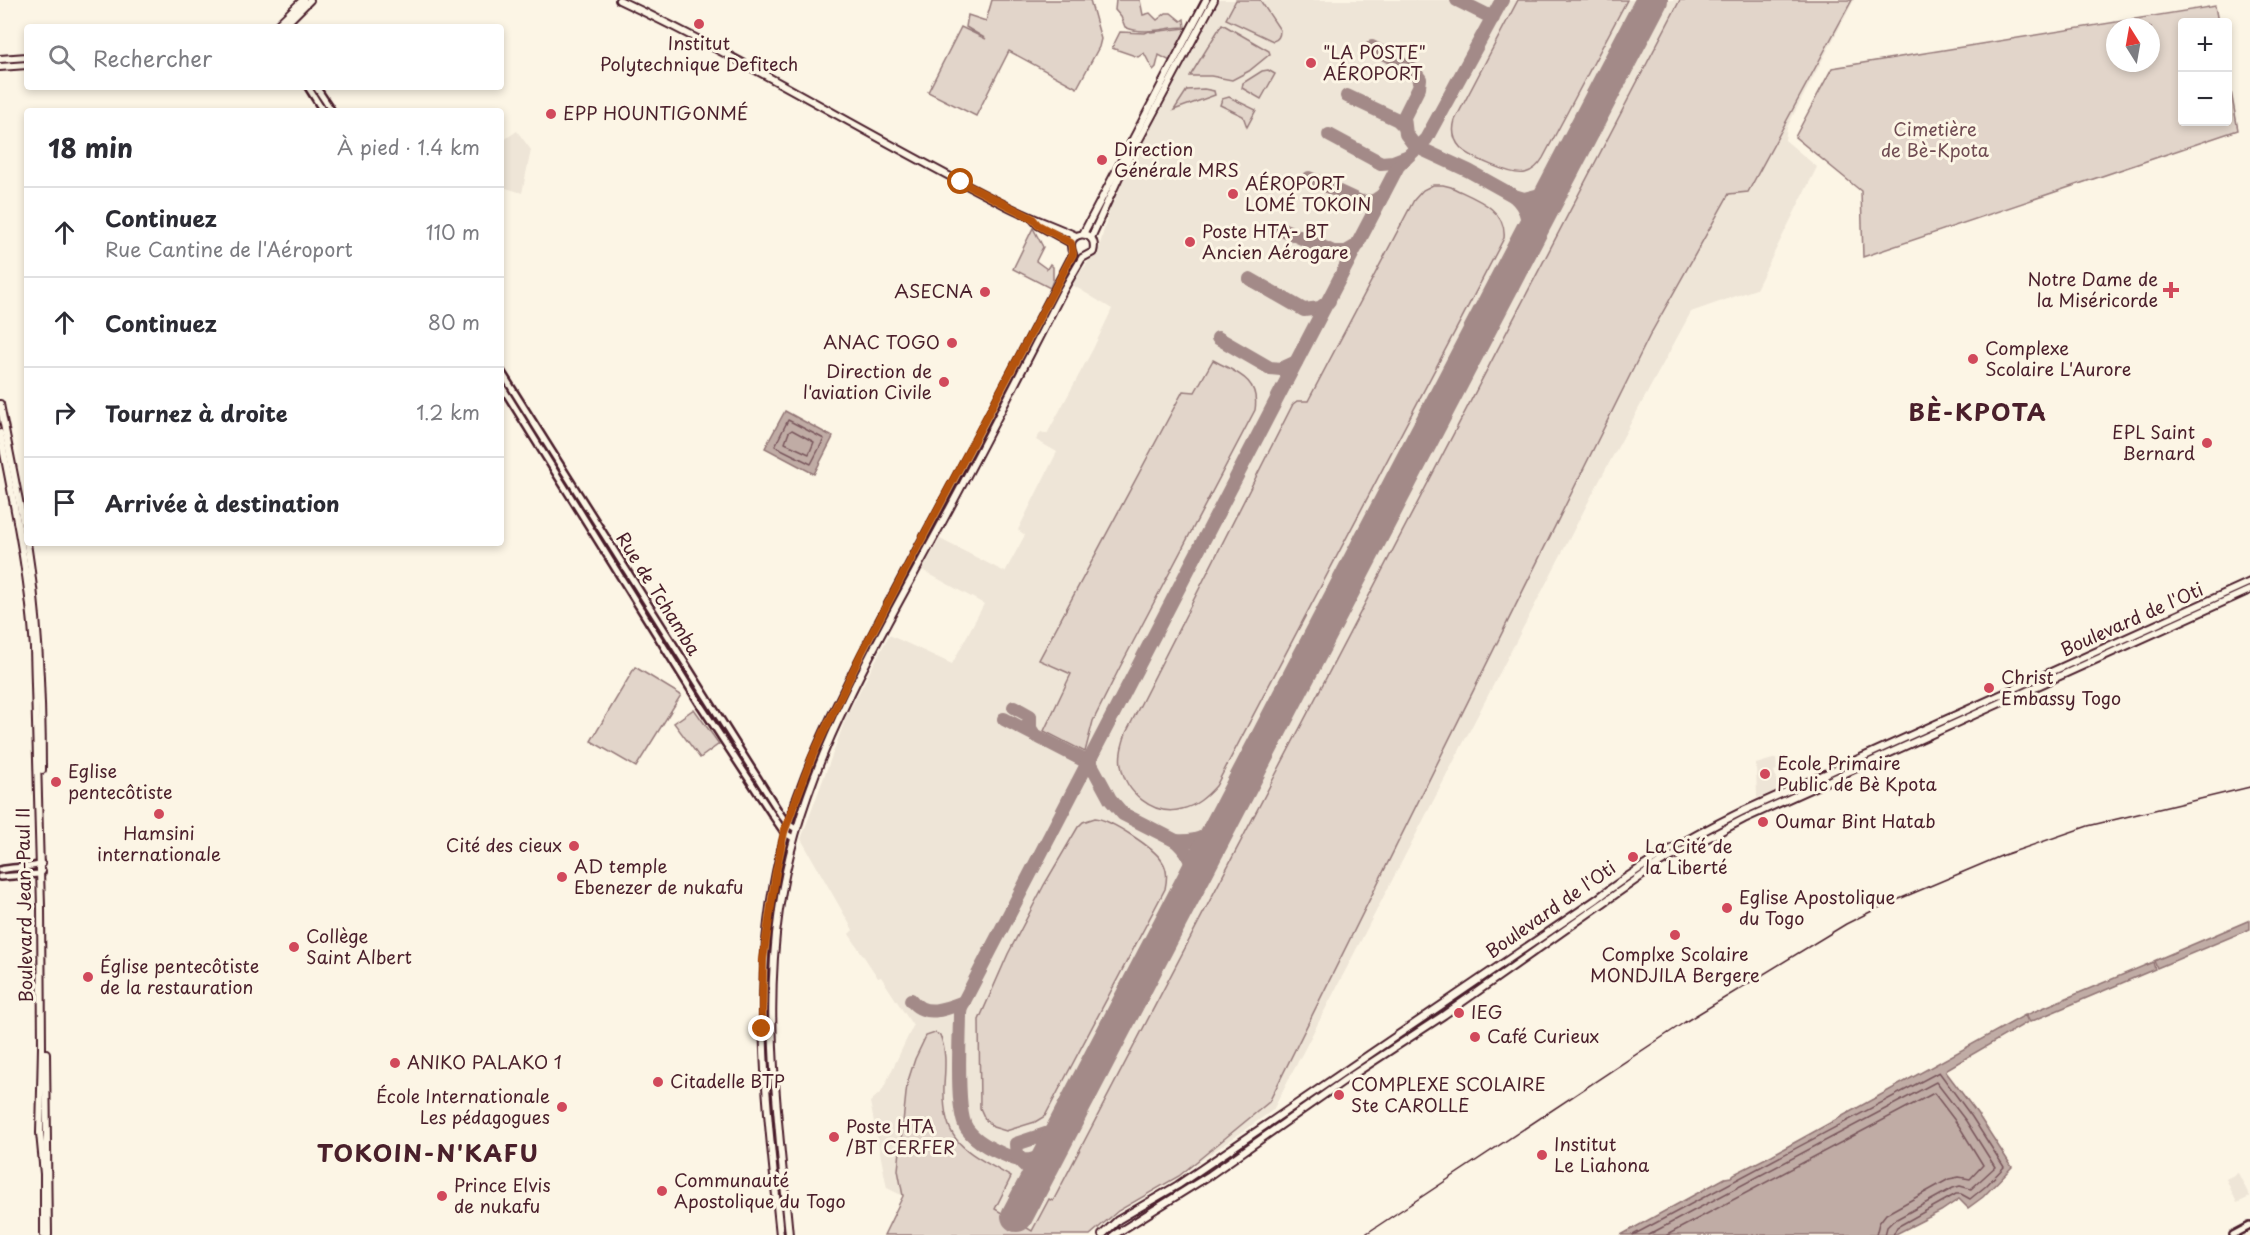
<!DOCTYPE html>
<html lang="fr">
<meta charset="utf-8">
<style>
:root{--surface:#fff;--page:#f7f7f7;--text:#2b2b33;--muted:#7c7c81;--line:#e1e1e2}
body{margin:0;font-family:"Playpen Sans",sans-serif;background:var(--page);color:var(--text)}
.controls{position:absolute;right:18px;top:18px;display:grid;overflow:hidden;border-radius:6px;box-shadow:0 3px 9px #0003}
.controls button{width:54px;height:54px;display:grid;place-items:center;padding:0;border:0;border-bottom:2px solid var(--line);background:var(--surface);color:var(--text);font:30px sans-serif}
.compass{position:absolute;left:2106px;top:18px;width:54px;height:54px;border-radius:50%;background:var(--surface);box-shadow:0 3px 9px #0003;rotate:349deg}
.stop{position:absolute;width:18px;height:18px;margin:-14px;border:4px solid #b45309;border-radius:50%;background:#fff}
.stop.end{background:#b45309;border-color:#fff;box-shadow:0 2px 6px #0008}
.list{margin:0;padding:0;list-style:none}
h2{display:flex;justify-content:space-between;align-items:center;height:78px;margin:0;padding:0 24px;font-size:26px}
h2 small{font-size:20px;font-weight:400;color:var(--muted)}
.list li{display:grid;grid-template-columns:39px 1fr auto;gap:18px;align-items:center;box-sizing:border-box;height:90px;padding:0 24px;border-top:2px solid var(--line)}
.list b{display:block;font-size:22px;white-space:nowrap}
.list p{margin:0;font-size:20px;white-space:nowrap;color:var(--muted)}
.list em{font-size:20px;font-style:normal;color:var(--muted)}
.icon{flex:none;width:33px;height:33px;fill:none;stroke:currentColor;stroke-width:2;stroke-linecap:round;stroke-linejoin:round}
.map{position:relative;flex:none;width:2250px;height:1235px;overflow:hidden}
.search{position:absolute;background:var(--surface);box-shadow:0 3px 9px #0003;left:24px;top:24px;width:480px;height:66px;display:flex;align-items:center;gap:15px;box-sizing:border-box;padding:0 21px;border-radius:6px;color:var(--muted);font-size:22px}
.panel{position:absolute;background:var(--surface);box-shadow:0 3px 9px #0003;left:24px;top:108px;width:480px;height:438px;border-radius:6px}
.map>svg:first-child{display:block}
.built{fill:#eee5d7}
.green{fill:#e2d5ca;stroke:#967a7a;stroke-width:1.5;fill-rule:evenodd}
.water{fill:#c0aca5;stroke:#917474;stroke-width:1.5}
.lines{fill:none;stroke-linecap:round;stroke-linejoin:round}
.shore{stroke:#79575c;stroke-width:1.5}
.taxiway{stroke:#a38a88;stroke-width:14}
.runway{stroke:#a38a88;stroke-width:32}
.tertiary-casing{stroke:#4a1f2b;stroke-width:10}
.secondary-casing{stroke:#4a1f2b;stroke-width:10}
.tertiary{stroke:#fcf5e5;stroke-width:5}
.secondary{stroke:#fcf5e5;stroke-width:6}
.rail{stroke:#4a1f2b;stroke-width:1.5}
.route{stroke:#b45309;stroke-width:8}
.poi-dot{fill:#d1495b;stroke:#fcf5e5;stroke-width:2}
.labels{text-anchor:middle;stroke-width:6;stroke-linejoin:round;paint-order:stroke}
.poi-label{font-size:18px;fill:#4a1f2b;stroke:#fcf5e5;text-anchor:start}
.park-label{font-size:18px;fill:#704c53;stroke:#fcf5e5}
.street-label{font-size:18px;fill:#4a1f2b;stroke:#fcf5e5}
.district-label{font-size:24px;font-weight:bold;letter-spacing:1.5px;fill:#4a1f2b;stroke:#fcf5e5}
</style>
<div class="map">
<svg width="2250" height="1235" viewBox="0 0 2250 1235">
<rect width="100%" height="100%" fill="#fcf5e5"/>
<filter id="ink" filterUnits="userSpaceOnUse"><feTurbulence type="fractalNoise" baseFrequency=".0167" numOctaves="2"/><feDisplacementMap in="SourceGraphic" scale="12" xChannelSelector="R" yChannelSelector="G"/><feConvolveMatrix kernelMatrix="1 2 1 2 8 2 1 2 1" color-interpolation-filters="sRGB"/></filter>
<g filter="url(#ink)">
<!-- built -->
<g class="built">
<path d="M1218,0H1854L1787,127L1785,140L1817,167L1756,289L1691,312L1595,489L1273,1110L1179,1176L1118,1211L1090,1235H884L903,1196L887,1188L870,1102L882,1091L913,1026L881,977L878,978L849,934L853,930L801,839L847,715L889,635L952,664L984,604L922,570L940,539L1005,572L1025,535L1018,530L1057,452L1036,440L1041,432L1047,434L1093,349L1112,309L1071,284L1099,248L1109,211L1121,183Z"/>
<path d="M517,131L531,150L522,193L503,187L501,184V142Z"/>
<path d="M1776,758L1777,770L1774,771L1780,789L1757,798L1756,764Z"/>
<path d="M2238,1173L2250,1197L2237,1203L2226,1179Z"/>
</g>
<!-- green -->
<g class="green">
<path d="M992,0H1090L1101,39L1099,47L1077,88L1009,51L976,116L928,92L961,27L986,39L966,27L968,15L986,21Z"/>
<path d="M1116,0H1140L1143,15L1150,13L1157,20L1166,13H1171L1181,21L1184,19L1185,27C1166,27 1143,36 1125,27L1121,17L1115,10Z"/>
<path d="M1236,0H1260L1280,30C1280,35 1278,40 1273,41L1226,19Z"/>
<path d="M1518,0H1627L1543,158C1539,165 1533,171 1525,173C1512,176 1469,157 1460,147C1453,139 1452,130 1455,120Z"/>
<path d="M1680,0H1852L1748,192L1729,194L1650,335L1269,1102L1179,1176L1118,1211L1090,1235H884L903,1196L898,1170L907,1084L915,1059L926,1036L935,1033L940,1035C947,1052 945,1068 944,1086C942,1145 966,1150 1011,1177L995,1209L1032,1231L1049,1199L1053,1201Z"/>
<path d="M2215,6L2218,22H2182V122H2228V75L2238,130L1863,257L1861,191L1795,137L1832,68ZM2115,27H2151V63H2115Z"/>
<path d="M1222,24L1269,51L1270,54L1249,71L1232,80L1211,76H1190Z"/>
<path d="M1186,28L1187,34L1172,62L1159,55L1156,67L1153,70L1144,53L1138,57L1112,48L1120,32L1145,33L1149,31L1151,32Z"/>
<path d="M1268,70L1275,74L1261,99L1242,88L1243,83L1262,71Z"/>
<path d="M1204,89L1214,91L1215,95L1174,110L1187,90Z"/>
<path d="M1229,97L1256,110L1247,127L1243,116L1220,105L1222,99Z"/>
<path d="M1433,185H1443L1451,187C1473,198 1507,208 1504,238L1216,786C1206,797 1196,806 1182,809C1153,817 1125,792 1121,765C1119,754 1123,743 1126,733L1293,404L1297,401H1308L1414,200L1423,190Z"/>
<path d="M1033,228L1043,247L1036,261L1047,269L1050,264L1053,267V280L1050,288L1013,269Z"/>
<path d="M1213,360C1237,373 1260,379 1255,410L1120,667L1093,721L1085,752L1044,731L1071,674L1039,660L1183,391L1195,392Z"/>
<path d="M635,667L681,695L636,767L591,741Z"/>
<path d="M694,709L719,744L700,758L674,723Z"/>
<path d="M1095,818C1111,820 1153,847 1162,861C1168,870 1167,879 1165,889L1045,1116L1035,1122L1006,1131L993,1127L985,1119L980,1108L979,1020L1008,954L1044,885L1078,827L1083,822Z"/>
</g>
<!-- water -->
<g class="water">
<path d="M785,411L833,437L814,474L765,448Z"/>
<path d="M2250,920V929L2157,968L2154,961Z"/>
<path d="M2153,962L2155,969L2030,1022L2026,1015Z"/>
<path d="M2025,1015L2028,1022L1947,1069L1946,1072L1977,1113L2012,1167L1983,1197L1968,1208L1959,1199L1941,1211L1894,1235H1621L1725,1178L1731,1177L1734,1174L1772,1155Z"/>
</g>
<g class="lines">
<!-- shore -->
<g class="shore">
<path d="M788,420L824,439L811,464L775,446Z"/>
<path d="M792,430L814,442L809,454L785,443L789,432Z"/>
<path d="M1633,1235L1939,1072L1972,1117L2004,1167L1986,1186L1970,1199L1961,1194H1956L1897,1227L1893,1235"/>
<path d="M1648,1235L1936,1082L1966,1121L1995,1167L1971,1189L1960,1186L1953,1188L1893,1221L1887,1227L1885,1235"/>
<path d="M1667,1235L1934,1093L1959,1126L1983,1165L1970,1179L1959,1177L1949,1179L1886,1214L1879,1223L1876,1235"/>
</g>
<!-- taxiway -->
<g class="taxiway">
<path d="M1457,0L1493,18"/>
<path d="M1372,47L1413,70L1420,79L1419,87L1404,117L1406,134L1415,146L1469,171L1514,196L1524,199L1544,194L1558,180"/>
<path d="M1347,96L1398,120L1404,126"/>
<path d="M1329,135L1381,163L1393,162L1406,157"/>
<path d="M1309,178L1361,202L1374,201L1383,195"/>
<path d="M1514,196C1529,209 1530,224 1525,243"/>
<path d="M1282,229L1333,252H1346L1358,245"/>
<path d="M1250,279L1304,310L1320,308L1329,301"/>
<path d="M1218,338L1270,368L1281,369L1296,362"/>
<path d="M1014,707L1030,716V728L1033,733"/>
<path d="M1004,719L1091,764L1110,799L1123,814L1176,841"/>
<path d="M1186,894C1195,871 1195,859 1176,841C1200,843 1214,834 1226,814"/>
<path d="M911,1000C924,1018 946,1009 964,1002"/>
<path d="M1055,1144C1041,1158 1029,1165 1010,1157C995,1151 977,1143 967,1129C955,1113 960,1037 960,1013L961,1007L1398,166L1426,139L1502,0"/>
<path d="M1041,1170C1025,1172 1016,1159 1016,1144L1055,1131L1067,1120"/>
</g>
<!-- runway -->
<path class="runway" d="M1017,1216L1652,0"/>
<defs>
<g id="tertiary">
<path d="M308,87L323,111"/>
<path d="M316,87L332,111"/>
<path d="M501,371L781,815L788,824L796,829"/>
<path d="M501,385L701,706L773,816L784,832L793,838"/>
<path d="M0,870C12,867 31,868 42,864"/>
<path d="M0,877L39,874L42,872"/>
<path d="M2233,1235L2250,1226"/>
</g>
<g id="secondary">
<path d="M619,0C751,62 875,140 1005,205C1028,217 1052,225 1076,236"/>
<path d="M275,27L303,0"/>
<path d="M283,27L310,0"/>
<path d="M0,59L27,57"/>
<path d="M0,67L27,65"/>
<path d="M1032,218L1038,225L1071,243"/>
<path d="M1083,234L1206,0"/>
<path d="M1091,238L1119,177L1214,0"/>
<path d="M0,404L27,541"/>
<path d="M0,433C14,505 29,575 34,648L41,907L42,1047L40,1133L44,1174V1235"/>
<path d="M27,543C39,618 42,693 42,770"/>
<path d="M46,1053L48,1235"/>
<path d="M780,1235C768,1114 751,993 776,872C789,806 817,744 847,684C875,627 905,572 935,516C982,429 1028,341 1073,254C1062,230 1100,227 1093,252L1082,258L1064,289C1024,366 985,443 944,519C877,644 799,768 779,910C763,1020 779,1126 789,1235"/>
<path d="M1102,1235L1118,1220L1178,1185L1597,899C1641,864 1690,837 1741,812L2250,582"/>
<path d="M1114,1235L1210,1175L1345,1080L1444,1015L1660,863L1744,819L2250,590"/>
</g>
</defs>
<!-- tertiary casing -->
<use href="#tertiary" class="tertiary-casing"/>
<!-- secondary casing -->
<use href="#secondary" class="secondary-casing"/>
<!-- tertiary -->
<use href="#tertiary" class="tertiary"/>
<!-- secondary -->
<use href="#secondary" class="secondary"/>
<!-- rail -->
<path class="rail" d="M1364,1235L1685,1022L1846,924L1878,908L2001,856L2088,826L2250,787"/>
</g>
</g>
<g class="lines" filter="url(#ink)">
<!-- route -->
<path class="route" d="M762,1029L763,960L776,872L784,832L812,757L862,652L1073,254L1071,243L1038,225L1032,218L961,182"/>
</g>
<!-- markers -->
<g class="poi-dot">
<circle cx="699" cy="24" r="6"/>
<circle cx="1311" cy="63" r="6"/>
<circle cx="551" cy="114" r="6"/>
<circle cx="1102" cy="160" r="6"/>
<circle cx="1233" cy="194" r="6"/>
<circle cx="1190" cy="242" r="6"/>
<path d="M2168 281h6v6h6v6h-6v6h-6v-6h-6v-6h6z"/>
<circle cx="985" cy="292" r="6"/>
<circle cx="952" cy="343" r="6"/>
<circle cx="1973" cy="359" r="6"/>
<circle cx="944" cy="382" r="6"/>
<circle cx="2207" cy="443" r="6"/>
<circle cx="1989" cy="688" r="6"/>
<circle cx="1765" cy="774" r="6"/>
<circle cx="56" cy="782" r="6"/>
<circle cx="159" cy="814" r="6"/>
<circle cx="1763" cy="822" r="6"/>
<circle cx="574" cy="846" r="6"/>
<circle cx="1633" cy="857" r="6"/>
<circle cx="562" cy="877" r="6"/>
<circle cx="1727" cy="908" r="6"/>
<circle cx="1675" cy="935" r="6"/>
<circle cx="294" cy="947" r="6"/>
<circle cx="88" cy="977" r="6"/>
<circle cx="1459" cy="1013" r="6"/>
<circle cx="1475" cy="1037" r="6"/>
<circle cx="395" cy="1063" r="6"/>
<circle cx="658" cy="1082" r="6"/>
<circle cx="1339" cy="1095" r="6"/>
<circle cx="562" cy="1107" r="6"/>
<circle cx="834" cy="1137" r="6"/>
<circle cx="1542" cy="1155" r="6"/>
<circle cx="662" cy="1191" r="6"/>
<circle cx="442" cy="1196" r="6"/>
</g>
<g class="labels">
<!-- poi labels -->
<g class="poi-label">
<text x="699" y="50" text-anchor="middle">Institut<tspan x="699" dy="21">Polytechnique Defitech</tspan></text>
<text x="1323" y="59">"LA POSTE"<tspan x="1323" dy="21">AÉROPORT</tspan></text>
<text x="563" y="120">EPP HOUNTIGONMÉ</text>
<text x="1114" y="156">Direction<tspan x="1114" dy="21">Générale MRS</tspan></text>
<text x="1245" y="190">AÉROPORT<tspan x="1245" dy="21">LOMÉ TOKOIN</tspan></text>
<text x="1202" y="238">Poste HTA- BT<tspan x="1202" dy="21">Ancien Aérogare</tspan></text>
<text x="2158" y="286" text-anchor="end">Notre Dame de<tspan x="2158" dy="21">la Miséricorde</tspan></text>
<text x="973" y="298" text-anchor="end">ASECNA</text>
<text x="940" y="349" text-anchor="end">ANAC TOGO</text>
<text x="1985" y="355">Complexe<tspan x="1985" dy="21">Scolaire L'Aurore</tspan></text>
<text x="932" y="378" text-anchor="end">Direction de<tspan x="932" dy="21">l'aviation Civile</tspan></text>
<text x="2195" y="439" text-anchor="end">EPL Saint<tspan x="2195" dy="21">Bernard</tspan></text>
<text x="2001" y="684">Christ<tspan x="2001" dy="21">Embassy Togo</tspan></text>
<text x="1777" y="770">Ecole Primaire<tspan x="1777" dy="21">Public de Bè Kpota</tspan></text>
<text x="68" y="778">Eglise<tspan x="68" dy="21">pentecôtiste</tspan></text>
<text x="1775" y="828">Oumar Bint Hatab</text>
<text x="159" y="840" text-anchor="middle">Hamsini<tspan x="159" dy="21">internationale</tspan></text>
<text x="562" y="852" text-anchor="end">Cité des cieux</text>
<text x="1645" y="853">La Cité de<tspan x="1645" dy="21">la Liberté</tspan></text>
<text x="574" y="873">AD temple<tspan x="574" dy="21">Ebenezer de nukafu</tspan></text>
<text x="1739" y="904">Eglise Apostolique<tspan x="1739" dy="21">du Togo</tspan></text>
<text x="306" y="943">Collège<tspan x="306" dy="21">Saint Albert</tspan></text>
<text x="1675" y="961" text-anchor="middle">Complxe Scolaire<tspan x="1675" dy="21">MONDJILA Bergere</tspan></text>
<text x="100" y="973">Église pentecôtiste<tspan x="100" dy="21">de la restauration</tspan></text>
<text x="1471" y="1019">IEG</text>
<text x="1487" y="1043">Café Curieux</text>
<text x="407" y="1069">ANIKO PALAKO 1</text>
<text x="670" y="1088">Citadelle BTP</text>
<text x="1351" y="1091">COMPLEXE SCOLAIRE<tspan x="1351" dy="21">Ste CAROLLE</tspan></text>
<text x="550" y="1103" text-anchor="end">École Internationale<tspan x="550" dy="21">Les pédagogues</tspan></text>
<text x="846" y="1133">Poste HTA<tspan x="846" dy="21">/BT CERFER</tspan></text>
<text x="1554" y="1151">Institut<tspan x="1554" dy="21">Le Liahona</tspan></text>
<text x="674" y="1187">Communauté<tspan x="674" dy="21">Apostolique du Togo</tspan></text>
<text x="454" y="1192">Prince Elvis<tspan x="454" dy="21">de nukafu</tspan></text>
</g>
<!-- park labels -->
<g class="park-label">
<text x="1935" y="136">Cimetière<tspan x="1935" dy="21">de Bè-Kpota</tspan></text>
</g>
<!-- street labels -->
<g class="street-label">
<text transform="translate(658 594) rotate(58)" y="6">Rue de Tchamba</text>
<text transform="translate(2132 620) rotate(-24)" y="6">Boulevard de l'Oti</text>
<text transform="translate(25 905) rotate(-91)" y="6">Boulevard Jean-Paul II</text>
<text transform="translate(1551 910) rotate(-35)" y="6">Boulevard de l'Oti</text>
</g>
<!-- district labels -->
<g class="district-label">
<text x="1978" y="421">BÈ-KPOTA</text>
<text x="428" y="1162">TOKOIN-N'KAFU</text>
</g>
</g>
</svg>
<div class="controls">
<button>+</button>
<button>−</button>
</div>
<svg class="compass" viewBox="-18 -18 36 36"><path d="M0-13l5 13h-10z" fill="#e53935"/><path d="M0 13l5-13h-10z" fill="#7c7c81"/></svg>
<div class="stop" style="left:961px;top:182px"></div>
<div class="stop end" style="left:762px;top:1029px"></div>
<div class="search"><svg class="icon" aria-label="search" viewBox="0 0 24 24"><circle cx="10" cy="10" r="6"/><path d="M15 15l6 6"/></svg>Rechercher</div>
<section class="panel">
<h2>18 min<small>À pied · 1.4 km</small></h2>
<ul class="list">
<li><svg class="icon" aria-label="ahead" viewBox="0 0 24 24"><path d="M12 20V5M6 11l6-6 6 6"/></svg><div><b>Continuez</b><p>Rue Cantine de l'Aéroport</p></div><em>110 m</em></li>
<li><svg class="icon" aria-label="ahead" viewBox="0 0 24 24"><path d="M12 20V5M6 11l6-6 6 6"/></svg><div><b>Continuez</b></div><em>80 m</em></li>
<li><svg class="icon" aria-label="right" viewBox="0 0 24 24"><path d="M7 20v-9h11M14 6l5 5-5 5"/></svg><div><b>Tournez à droite</b></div><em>1.2 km</em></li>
<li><svg class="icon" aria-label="arrive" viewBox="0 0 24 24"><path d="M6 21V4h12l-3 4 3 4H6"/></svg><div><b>Arrivée à destination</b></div></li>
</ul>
</section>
</div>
